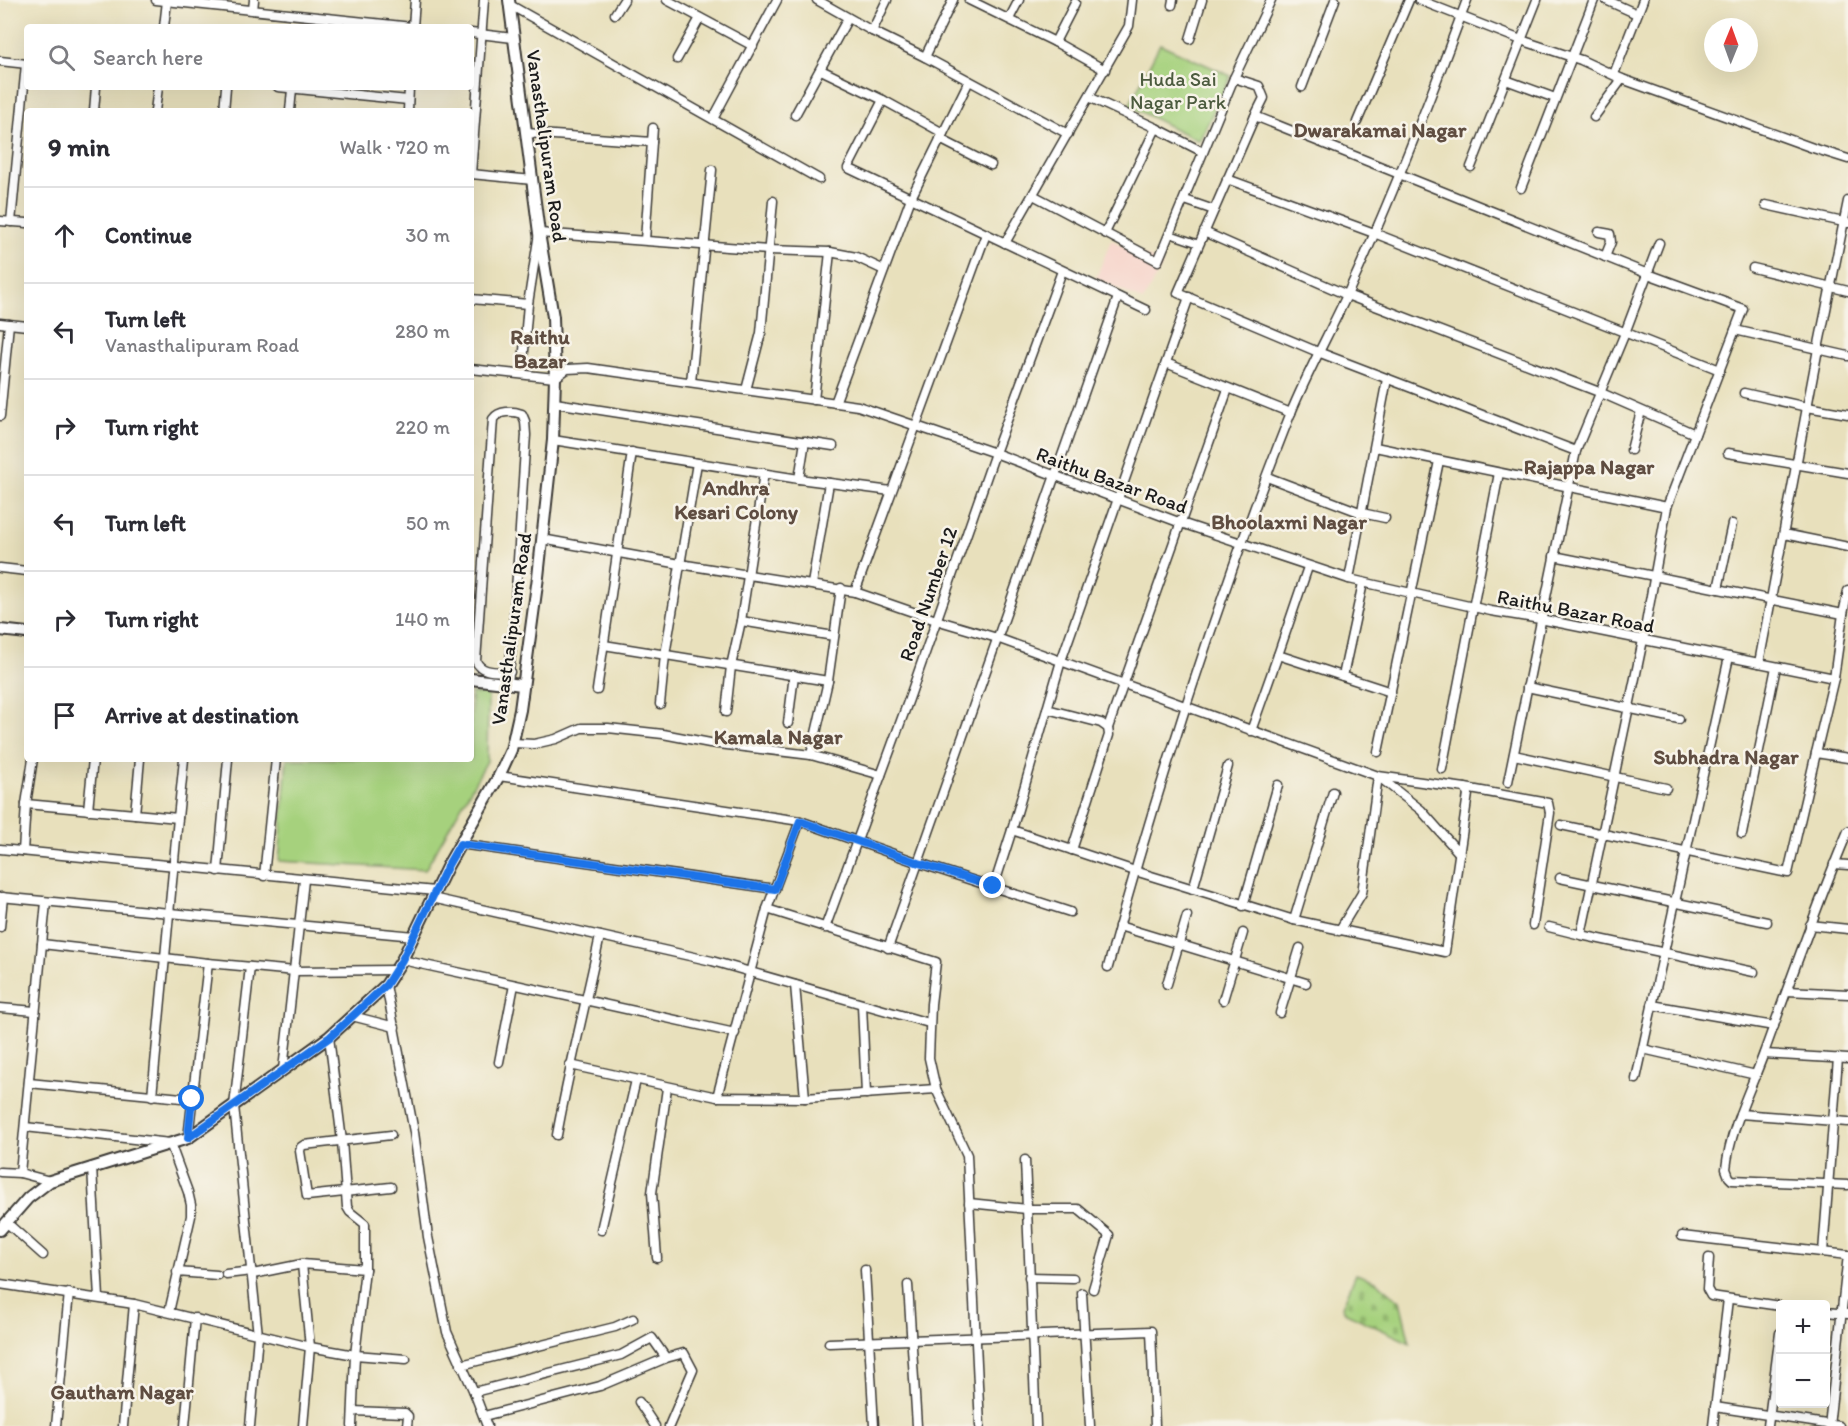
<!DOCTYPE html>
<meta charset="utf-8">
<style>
:root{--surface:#fff;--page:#f2f2f3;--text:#2b2b33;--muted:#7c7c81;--line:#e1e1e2}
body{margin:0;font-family:Itim,sans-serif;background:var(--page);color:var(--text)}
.controls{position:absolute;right:18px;bottom:18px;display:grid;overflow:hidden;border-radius:6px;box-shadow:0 6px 24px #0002}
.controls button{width:54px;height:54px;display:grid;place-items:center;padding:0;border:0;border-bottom:2px solid var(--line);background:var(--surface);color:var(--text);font:30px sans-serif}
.compass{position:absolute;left:1704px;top:18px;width:54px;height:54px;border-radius:50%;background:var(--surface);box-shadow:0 6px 24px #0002;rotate:1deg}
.stop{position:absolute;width:18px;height:18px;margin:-14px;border:4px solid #1a73e8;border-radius:50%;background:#fff}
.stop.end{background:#1a73e8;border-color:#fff;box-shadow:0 2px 6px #0008}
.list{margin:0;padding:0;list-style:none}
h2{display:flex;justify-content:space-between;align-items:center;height:78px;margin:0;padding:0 24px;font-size:26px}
h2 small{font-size:20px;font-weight:400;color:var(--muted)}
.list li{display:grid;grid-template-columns:39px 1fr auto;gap:18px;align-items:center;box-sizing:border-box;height:96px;padding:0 24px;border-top:2px solid var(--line)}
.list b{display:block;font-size:22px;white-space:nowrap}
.list p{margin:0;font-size:20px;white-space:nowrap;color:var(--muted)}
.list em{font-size:20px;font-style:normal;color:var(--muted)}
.icon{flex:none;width:33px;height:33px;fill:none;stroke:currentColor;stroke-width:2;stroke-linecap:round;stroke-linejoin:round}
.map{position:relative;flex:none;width:1848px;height:1426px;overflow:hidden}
.search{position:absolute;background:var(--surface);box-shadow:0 6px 24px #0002;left:24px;top:24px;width:450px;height:66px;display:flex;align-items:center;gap:15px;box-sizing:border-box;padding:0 21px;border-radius:6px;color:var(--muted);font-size:22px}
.panel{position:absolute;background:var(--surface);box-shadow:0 6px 24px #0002;left:24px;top:108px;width:450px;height:654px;border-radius:6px}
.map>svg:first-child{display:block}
.built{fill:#f7d1c8}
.green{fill:#a6d17d;stroke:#61764c;stroke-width:1.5}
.cemetery{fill:url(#cemetery-stones);stroke:#61764c;stroke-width:1.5}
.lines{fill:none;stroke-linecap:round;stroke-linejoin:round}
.pedestrian-casing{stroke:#3b3934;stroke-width:9}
.minor-casing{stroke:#3b3934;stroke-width:11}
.tertiary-casing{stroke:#3b3934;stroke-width:14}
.pedestrian{stroke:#fff;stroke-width:6}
.minor{stroke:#fff;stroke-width:8}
.tertiary{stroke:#fff;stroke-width:10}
.route{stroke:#1a73e8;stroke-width:8}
.labels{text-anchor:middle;stroke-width:5;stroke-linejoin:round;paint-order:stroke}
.park-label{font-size:20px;fill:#4c5b3e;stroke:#f7f3e8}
.street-label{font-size:20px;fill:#1c1c1c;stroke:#f7f3e8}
.neighbourhood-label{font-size:21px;font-weight:bold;fill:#5f4d41;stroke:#f7f3e8}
</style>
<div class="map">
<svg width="1848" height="1426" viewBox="0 0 1848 1426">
<defs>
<pattern id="cemetery-stones" width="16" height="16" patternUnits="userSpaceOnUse" patternTransform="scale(1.5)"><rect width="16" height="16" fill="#a6d17d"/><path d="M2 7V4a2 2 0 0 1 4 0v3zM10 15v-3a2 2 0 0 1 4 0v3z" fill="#8eb36b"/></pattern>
</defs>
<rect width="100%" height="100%" fill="#f7f3e8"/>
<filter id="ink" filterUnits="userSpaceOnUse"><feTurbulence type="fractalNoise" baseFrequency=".0167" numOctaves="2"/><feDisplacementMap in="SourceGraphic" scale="12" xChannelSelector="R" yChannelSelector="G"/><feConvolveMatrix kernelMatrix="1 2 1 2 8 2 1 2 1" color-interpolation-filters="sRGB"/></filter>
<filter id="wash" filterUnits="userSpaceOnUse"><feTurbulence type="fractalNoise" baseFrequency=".008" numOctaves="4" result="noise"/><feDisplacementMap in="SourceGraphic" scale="24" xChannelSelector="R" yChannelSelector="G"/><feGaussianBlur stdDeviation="1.35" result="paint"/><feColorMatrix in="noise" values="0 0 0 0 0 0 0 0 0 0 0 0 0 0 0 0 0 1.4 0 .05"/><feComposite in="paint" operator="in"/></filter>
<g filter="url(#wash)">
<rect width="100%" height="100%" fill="#e8e0bc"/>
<!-- built -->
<path class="built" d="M1111,240L1163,264L1143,301L1096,278Z"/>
<!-- green -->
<g class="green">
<path d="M1160,44L1231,76L1199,141L1129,106Z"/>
<path d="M471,693L488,695L487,761L425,870L279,861L287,759H471Z"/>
</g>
<!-- cemetery -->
<path class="cemetery" d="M1356,1274L1376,1281L1400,1301L1410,1343L1346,1313L1342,1307Z"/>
</g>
<g filter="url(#ink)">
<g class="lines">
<defs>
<path id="pedestrian" d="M1170,234L1199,244"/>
<g id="minor">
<path d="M156,0L412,27"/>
<path d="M667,0L753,46"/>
<path d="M817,0L872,31L925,57L1068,134"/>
<path d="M969,0L1055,42L1105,70"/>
<path d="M1419,0L1521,40L1581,60L1622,79L1813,148L1848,159"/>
<path d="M1606,0L1637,14"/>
<path d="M510,5L819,179"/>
<path d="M1172,5L1173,0"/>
<path d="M253,10L254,0"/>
<path d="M615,14L624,0"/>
<path d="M1009,19L1019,0"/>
<path d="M164,27L167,1"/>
<path d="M413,27L415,0"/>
<path d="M872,31L887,0"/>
<path d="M471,33L513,38"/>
<path d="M1190,39L1202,0"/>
<path d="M1055,42L1075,3"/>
<path d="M925,57L953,0"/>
<path d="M677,59L700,18"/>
<path d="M0,61L27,64"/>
<path d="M821,70L883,100L943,133"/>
<path d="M1614,74L1643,0"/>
<path d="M1234,78L1259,86L1264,98L1255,116"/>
<path d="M1506,80L1555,98"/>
<path d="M278,87L408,100"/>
<path d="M1302,87L1335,0"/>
<path d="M1089,97L1156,128L1203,152"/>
<path d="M883,100L848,168L1146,310"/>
<path d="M94,111L96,87"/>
<path d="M155,111L158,87"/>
<path d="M224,111L226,87"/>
<path d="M290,111L292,89"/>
<path d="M408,111L409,87"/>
<path d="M795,115L848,18"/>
<path d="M1594,117L1622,79"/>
<path d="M713,119L777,0"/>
<path d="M1357,122L1409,0"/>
<path d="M526,133L652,142L645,240"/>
<path d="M940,139L991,165"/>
<path d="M652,142L653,128"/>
<path d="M1471,167L1537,0"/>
<path d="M471,174L484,0"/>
<path d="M471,174L533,180"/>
<path d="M1227,179L1374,233L1720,370"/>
<path d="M1521,188L1594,0"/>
<path d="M1033,195L1158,261L1234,78L1271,0"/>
<path d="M1185,200L1214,210"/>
<path d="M1766,205L1848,223"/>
<path d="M0,221L27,223"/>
<path d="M11,222L26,64"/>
<path d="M1204,232L1347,295L1599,392L1695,434"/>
<path d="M1599,232L1610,234L1611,242L1605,257"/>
<path d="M1105,233L1156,128"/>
<path d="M1005,243L1129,26L1132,0"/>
<path d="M1753,268L1848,291"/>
<path d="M471,299L528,304"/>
<path d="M0,323L27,326"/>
<path d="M1735,330L1848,356"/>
<path d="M1166,363L1291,413"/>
<path d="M471,369L555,378L567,369L588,368L858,406L995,453L1181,523L1349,579L1491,611L1540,619L1834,678"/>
<path d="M522,374L528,304L539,233L768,250L830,252L856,257L884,270"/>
<path d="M691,382L712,170"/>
<path d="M746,390L761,333L773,201"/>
<path d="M1744,393L1807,407L1848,414"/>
<path d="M814,400L830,252"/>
<path d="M555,403L833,446"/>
<path d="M835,403L911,198L969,81"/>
<path d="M0,416L9,324"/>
<path d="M553,440L799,479L891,491"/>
<path d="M1375,447L1667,507"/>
<path d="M1631,450L1641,411"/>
<path d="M1576,451L1318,352L1178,293L1255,116L1648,274L1743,309L1667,507L1643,640L1581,935"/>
<path d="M1728,453L1848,473"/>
<path d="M1267,477L1362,513L1385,518"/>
<path d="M799,479L805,441"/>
<path d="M1784,534L1848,547"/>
<path d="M542,539L680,564L855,592L936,620L997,638L1378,776L1421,810L1460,854"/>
<path d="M1554,556L1843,614"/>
<path d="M1308,567L1278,655L1391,692"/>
<path d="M0,568L27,571"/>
<path d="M1349,579L1387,379"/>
<path d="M812,584L829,483"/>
<path d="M1718,589L1732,524"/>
<path d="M1848,591L1843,614L1834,678L1816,753L1848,758"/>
<path d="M855,592L986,234"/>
<path d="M741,621L834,636"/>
<path d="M604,645L828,681"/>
<path d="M1759,663L1818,349L1848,201"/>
<path d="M1343,676L1363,583"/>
<path d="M508,683C517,601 520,518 526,435L525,421L522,414C513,411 499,410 493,419L476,661C482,674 497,671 510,672"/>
<path d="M1527,687L1679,719"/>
<path d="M597,690L632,452"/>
<path d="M660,704L665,655L697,463"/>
<path d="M1047,709L1101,723L1108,728L1109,735L1072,850"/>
<path d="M726,712L731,666L741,621L764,473"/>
<path d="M788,723L794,675"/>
<path d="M1108,728L1228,389"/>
<path d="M1251,731L1278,655"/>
<path d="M513,743L534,744L556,739L581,728H608L663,734L710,743L811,755L881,775"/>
<path d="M1378,752L1439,461"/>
<path d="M811,755L828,681L841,588"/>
<path d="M1514,755L1666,788"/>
<path d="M1442,769L1499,473"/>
<path d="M499,776L800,821L919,863L1070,912"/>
<path d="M1508,782L1576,451L1625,333L1659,243"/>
<path d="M1465,788L1548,803L1550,813L1533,925"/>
<path d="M26,804L178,818L184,759"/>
<path d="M88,810L93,759"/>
<path d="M135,814L140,759"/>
<path d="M1561,825L1788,873L1816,753"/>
<path d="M1012,830L1135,871L1294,920L1333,792"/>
<path d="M1848,831C1817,904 1791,979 1764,1053C1750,1091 1730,1129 1726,1169L1729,1177L1732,1180L1848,1185"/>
<path d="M1742,834L1776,667"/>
<path d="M460,844L775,889"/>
<path d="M0,849L435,891"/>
<path d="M23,851L26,804L33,759"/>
<path d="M1834,864L1848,865"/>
<path d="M218,871L228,759"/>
<path d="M264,876L276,759"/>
<path d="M1560,878L1767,922"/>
<path d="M994,886L1012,830L1061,661L1189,297"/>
<path d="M1193,889L1228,766"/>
<path d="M0,897L414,936"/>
<path d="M432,898L712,961L929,1023"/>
<path d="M1243,906L1278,785"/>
<path d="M767,909L936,962L931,1004L929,1058L936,1089L967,1155L980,1426"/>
<path d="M1294,920L1445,952L1468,794L1465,788L1378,776L1362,893L1339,931"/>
<path d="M1810,925L1848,929"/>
<path d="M1119,926L1306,983"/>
<path d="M0,927L3,897"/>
<path d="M1549,927L1581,935L1754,972"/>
<path d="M825,928L909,699L995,453L1062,271"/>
<path d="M42,944L208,963L295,971L396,970"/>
<path d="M888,948L1118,297"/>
<path d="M402,960L735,1033"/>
<path d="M1108,967C1159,781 1219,595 1290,415C1307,373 1329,334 1348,293C1392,198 1430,99 1467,0"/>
<path d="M1167,984L1187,916"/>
<path d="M386,985L414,1132L428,1237L447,1332L474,1392L487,1426"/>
<path d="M795,985L805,1098"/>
<path d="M1787,991L1848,994"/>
<path d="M1223,1000L1243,933"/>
<path d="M862,1005L866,1094"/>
<path d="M1652,1005L1774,1026"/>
<path d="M0,1008L35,1011"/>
<path d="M1280,1013L1300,948"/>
<path d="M352,1016L395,1027"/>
<path d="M329,1037L342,1141L347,1207L350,1212L365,1224V1269L355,1355L352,1426"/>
<path d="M1643,1049L1756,1075"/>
<path d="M1764,1054L1848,1059"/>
<path d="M499,1062L514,985"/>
<path d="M570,1065L717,1097L805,1098L936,1089"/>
<path d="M283,1070L304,880"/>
<path d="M1636,1079L1729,657"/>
<path d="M29,1083L192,1099"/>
<path d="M152,1096L178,818"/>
<path d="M717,1097L767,909L800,821"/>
<path d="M1740,1114L1848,1122"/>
<path d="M25,1127L170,1143L188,1192L191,1205V1216L169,1312"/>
<path d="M557,1135C569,1068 586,1003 600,936"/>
<path d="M188,1138L208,963"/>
<path d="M1025,1160L1036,1426"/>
<path d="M92,1167L99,1298"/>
<path d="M0,1172L20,1173L50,1181"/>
<path d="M20,1173L46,902"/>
<path d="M391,1187L307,1196L300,1151L301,1147L304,1145L391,1135"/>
<path d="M969,1203L1027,1209H1078L1109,1235L1093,1289"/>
<path d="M6,1222L43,1255"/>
<path d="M601,1230L636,1080"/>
<path d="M1682,1236L1848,1255"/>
<path d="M1823,1252L1838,1058"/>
<path d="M657,1258L652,1193L667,1088"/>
<path d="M1709,1258L1707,1289L1711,1296L1780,1306"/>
<path d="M302,1264L310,1347L303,1426"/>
<path d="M865,1270L874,1426"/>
<path d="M177,1272L217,1275"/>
<path d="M226,1274L252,1271"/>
<path d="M253,1274L302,1264L365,1269"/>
<path d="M1029,1277L1073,1278"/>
<path d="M0,1284L134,1304L310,1347L355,1355L406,1359"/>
<path d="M908,1285L917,1426"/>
<path d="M1082,1293L1090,1426"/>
<path d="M1826,1312L1848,1314"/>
<path d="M829,1343L1151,1331L1155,1426"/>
<path d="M461,1365L615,1327L633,1319"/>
<path d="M474,1392L621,1355L652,1338L666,1358"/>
<path d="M639,1402L655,1426"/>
<path d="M1715,1407L1839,1426"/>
<path d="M353,1411L405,1413L408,1416L407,1426"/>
<path d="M484,1416L600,1386L666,1358L684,1353L693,1370L669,1426"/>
<path d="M56,1426L69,1293"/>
<path d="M123,1426L134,1304"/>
<path d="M185,1426L195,1318"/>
<path d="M250,1426L258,1335L234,1106L250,967"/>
<path d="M1713,1426L1728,1299"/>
<path d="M1768,1426L1780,1333"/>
<path d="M1829,1426L1848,1255"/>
</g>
<g id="tertiary">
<path d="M0,630L27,633"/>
<path d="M471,679L522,685"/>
<path d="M0,1230L28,1198L50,1181L188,1138L329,1037L386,985L402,960L448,865L499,776L511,750L520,710L538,577L553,440L555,378L553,317L539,233L509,0"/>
</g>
</defs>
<!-- pedestrian casing -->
<use href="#pedestrian" class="pedestrian-casing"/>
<!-- minor casing -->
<use href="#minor" class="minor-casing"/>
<!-- tertiary casing -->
<use href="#tertiary" class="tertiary-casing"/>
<!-- pedestrian -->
<use href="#pedestrian" class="pedestrian"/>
<!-- minor -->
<use href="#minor" class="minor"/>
<!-- tertiary -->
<use href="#tertiary" class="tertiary"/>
</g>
</g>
<g class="lines" filter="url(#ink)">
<!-- route -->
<path class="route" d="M192,1099L188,1138L330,1037L386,985L402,960L448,865L460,844L775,889L800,821L919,863L993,886"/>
</g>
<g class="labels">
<!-- park labels -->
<g class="park-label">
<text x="1178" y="86">Huda Sai<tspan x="1178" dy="23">Nagar Park</tspan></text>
</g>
<!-- street labels -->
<g class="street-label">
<text transform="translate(547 146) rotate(82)" y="7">Vanasthalipuram Road</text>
<text transform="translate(1112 480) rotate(20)" y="7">Raithu Bazar Road</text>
<text transform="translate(928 594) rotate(-71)" y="7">Road Number 12</text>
<text transform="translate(1576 611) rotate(11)" y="7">Raithu Bazar Road</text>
<text transform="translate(511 629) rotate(-82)" y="7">Vanasthalipuram Road</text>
</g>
<!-- neighbourhood labels -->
<g class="neighbourhood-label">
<text x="1380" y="137">Dwarakamai Nagar</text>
<text x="540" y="344">Raithu<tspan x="540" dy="24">Bazar</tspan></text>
<text x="1589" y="474">Rajappa Nagar</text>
<text x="736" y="495">Andhra<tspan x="736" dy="24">Kesari Colony</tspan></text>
<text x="1289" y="529">Bhoolaxmi Nagar</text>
<text x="778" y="744">Kamala Nagar</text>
<text x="1726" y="764">Subhadra Nagar</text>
<text x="122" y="1399">Gautham Nagar</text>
</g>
</g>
</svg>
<div class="controls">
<button>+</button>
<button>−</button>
</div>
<svg class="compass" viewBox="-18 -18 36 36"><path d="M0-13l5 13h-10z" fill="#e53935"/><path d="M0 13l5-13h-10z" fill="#7c7c81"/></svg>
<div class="stop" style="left:192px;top:1099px"></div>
<div class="stop end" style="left:993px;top:886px"></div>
<div class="search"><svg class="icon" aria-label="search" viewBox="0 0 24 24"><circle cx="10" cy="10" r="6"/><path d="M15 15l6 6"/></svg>Search here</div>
<section class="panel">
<h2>9 min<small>Walk · 720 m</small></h2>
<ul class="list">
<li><svg class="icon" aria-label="ahead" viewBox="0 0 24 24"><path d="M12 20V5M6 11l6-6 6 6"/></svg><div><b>Continue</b></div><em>30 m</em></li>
<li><svg class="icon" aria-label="left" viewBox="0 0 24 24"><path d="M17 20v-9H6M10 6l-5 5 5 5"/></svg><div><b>Turn left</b><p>Vanasthalipuram Road</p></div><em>280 m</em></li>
<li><svg class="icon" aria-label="right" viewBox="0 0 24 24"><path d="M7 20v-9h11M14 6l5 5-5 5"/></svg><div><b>Turn right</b></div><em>220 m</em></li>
<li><svg class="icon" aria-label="left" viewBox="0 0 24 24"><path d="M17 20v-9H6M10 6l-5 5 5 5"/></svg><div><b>Turn left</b></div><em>50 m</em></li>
<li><svg class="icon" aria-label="right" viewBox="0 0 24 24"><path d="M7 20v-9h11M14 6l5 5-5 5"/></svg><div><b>Turn right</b></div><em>140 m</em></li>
<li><svg class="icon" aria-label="arrive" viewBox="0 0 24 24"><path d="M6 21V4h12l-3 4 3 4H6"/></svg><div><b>Arrive at destination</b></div></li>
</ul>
</section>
</div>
